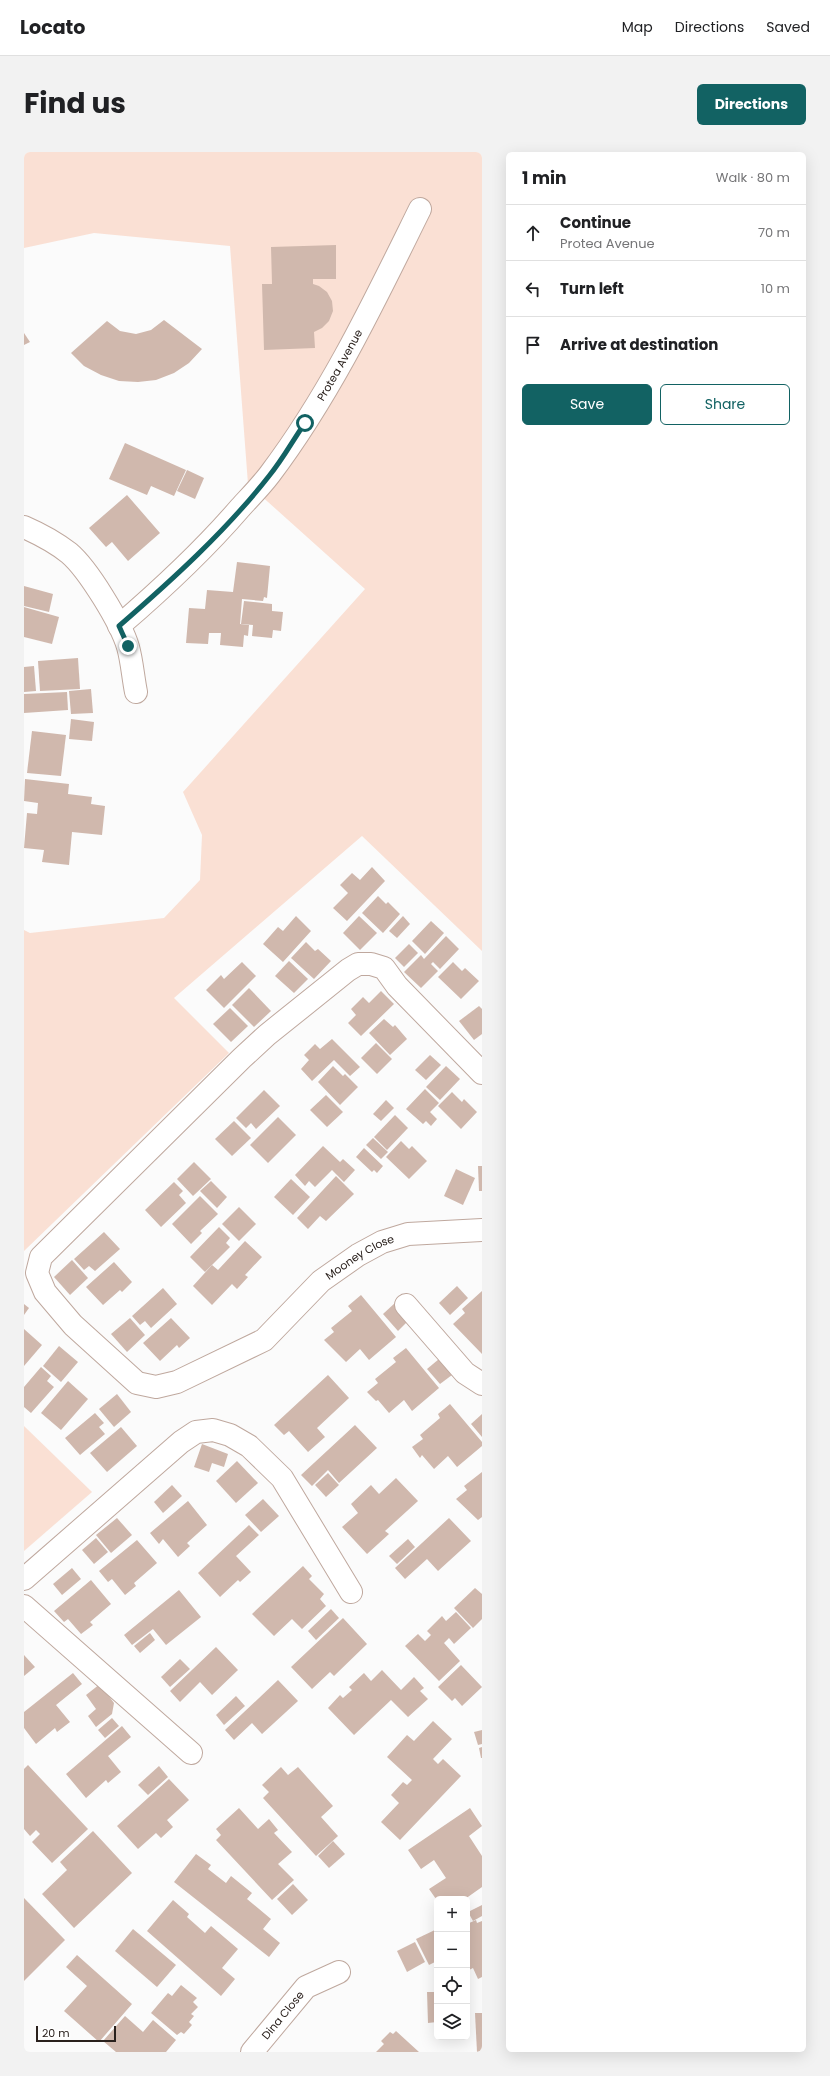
<!DOCTYPE html>
<meta charset="utf-8">
<style>
:root{--surface:#fff;--page:#f2f2f2;--text:#202124;--muted:#757577;--line:#e0e0e0;--accent:#126263}
body{margin:0;font-family:Poppins,sans-serif;background:var(--page);color:var(--text)}
.controls{position:absolute;right:12px;bottom:12px;display:grid;overflow:hidden;border-radius:6px;box-shadow:0 4px 16px #0002}
.controls button{width:36px;height:36px;display:grid;place-items:center;padding:0;border:0;border-bottom:1px solid var(--line);background:var(--surface);color:var(--text);font:20px sans-serif}
.scale{position:absolute;left:12px;bottom:10px;width:80px;box-sizing:border-box;padding-left:4px;border:2px solid #2a211d;border-top:0;font-size:11px;line-height:14px;white-space:nowrap;color:#2a211d;-webkit-text-stroke:3px #fff;paint-order:stroke}
.stop{position:absolute;width:12px;height:12px;margin:-9px;border:3px solid #126263;border-radius:50%;background:#fff}
.stop.end{background:#126263;border-color:#fff;box-shadow:0 1px 4px #0008}
.list{margin:0;padding:0;list-style:none}
h2{display:flex;justify-content:space-between;align-items:center;height:52px;margin:0;padding:0 16px;font-size:17px}
h2 small{font-size:13px;font-weight:400;color:var(--muted)}
.list li{display:grid;grid-template-columns:26px 1fr auto;gap:12px;align-items:center;box-sizing:border-box;height:56px;padding:0 16px;border-top:1px solid var(--line)}
.list b{display:block;font-size:15px;white-space:nowrap}
.list p{margin:0;font-size:13px;white-space:nowrap;color:var(--muted)}
.list em{font-size:13px;font-style:normal;color:var(--muted)}
.actions{display:flex;gap:8px;padding:12px 16px}
.actions a{flex:1;padding:9px 0;border:1px solid var(--accent);border-radius:6px;text-align:center;font-size:14px;color:var(--accent)}
.actions .main{background:var(--accent);color:#fff}
.icon{flex:none;width:22px;height:22px;fill:none;stroke:currentColor;stroke-width:2;stroke-linecap:round;stroke-linejoin:round}
.map{position:relative;flex:none;width:458px;height:1900px;overflow:hidden;border-radius:6px}
header{display:flex;align-items:center;gap:24px;box-sizing:border-box;height:56px;padding:0 20px;background:var(--surface);border-bottom:1px solid var(--line)}
header strong{font-size:19px}
nav{display:flex;gap:22px;margin-inline-start:auto;font-size:14px}
.intro{display:flex;align-items:center;justify-content:space-between;box-sizing:border-box;height:96px;padding:0 24px}
h1{margin:0;font-size:28px}
.button{padding:10px 18px;border-radius:6px;background:var(--accent);color:#fff;font-size:14px;font-weight:700}
main{display:flex;gap:24px;padding:0 24px}
aside{flex:1;background:var(--surface);border-radius:6px;box-shadow:0 4px 16px #0002}
.map>svg:first-child{display:block}
.green{fill:#fae0d4}
.building{fill:#d0b8ad}
.lines{fill:none;stroke-linecap:round;stroke-linejoin:round}
.street-casing{stroke:#bfa89e;stroke-width:24}
.street{stroke:#fff;stroke-width:22}
.route{stroke:#126263;stroke-width:5}
.labels{text-anchor:middle;stroke-width:3;stroke-linejoin:round;paint-order:stroke}
.street-label{font-size:11px;fill:#2a211d;stroke:#fff}
</style>
<header>
<strong>Locato</strong>
<nav><a>Map</a><a>Directions</a><a>Saved</a></nav>
</header>
<div class="intro"><h1>Find us</h1><a class="button">Directions</a></div>
<main>
<div class="map">
<svg width="458" height="1900" viewBox="0 0 458 1900">
<rect width="100%" height="100%" fill="#fbfbfb"/>
<!-- green -->
<g class="green">
<path d="M0,0H458V799L338,684L150,846L205,901L0,1099V778L6,781L140,766L176,728L178,683L159,640L341,437L224,332L206,94L70,81L0,96Z"/>
<path d="M0,1274L68,1340L0,1399Z"/>
</g>
<!-- building -->
<g class="building">
<path d="M312,93V127H289V132L295,134L303,140L308,149L309,159L305,169L298,176L290,180L291,196L240,198L238,132H248L247,95Z"/>
<path d="M140,168L178,197L165,211L150,221L132,228L114,230L95,229L77,223L60,214L47,201L83,169L96,179L112,182L127,178Z"/>
<path d="M0,181L6,190L0,193Z"/>
<path d="M101,291L162,318L150,344L127,334L123,343L85,327Z"/>
<path d="M163,318L180,326L171,347L153,339Z"/>
<path d="M103,343L136,381L104,409L88,390L82,395L65,376Z"/>
<path d="M213,410L246,414L243,446L240,445L239,449L218,447L216,472L225,473L224,484L220,483L219,495L196,493L197,481H185L184,492L162,491L165,456L181,457L183,438L209,440Z"/>
<path d="M0,434L29,442L25,460L0,454Z"/>
<path d="M220,449L248,452V459L259,460L257,479L249,478L248,486L228,484L229,473L217,472Z"/>
<path d="M0,455L35,465L28,492L0,485Z"/>
<path d="M54,506L56,537L16,539L14,509Z"/>
<path d="M10,514L12,539L0,540V515Z"/>
<path d="M67,537L69,561L47,562L45,539Z"/>
<path d="M43,540L44,558L0,561V542Z"/>
<path d="M47,567L70,570L68,589L45,587Z"/>
<path d="M8,579L42,583L37,624L3,621Z"/>
<path d="M1,627L45,632L44,642L68,645L67,652L81,654L78,683L48,680L45,713L18,710L20,698L0,696L3,661L13,662L14,651L0,649Z"/>
<path d="M348,715L361,729L323,769L309,756L324,741L316,733L328,721L336,728Z"/>
<path d="M354,744L362,752L364,750L376,762L359,781L338,761Z"/>
<path d="M272,764L287,779L259,810L239,792L254,775L259,779Z"/>
<path d="M335,764L353,781L336,798L319,781Z"/>
<path d="M379,764L386,772L373,786L365,779Z"/>
<path d="M407,769L420,781L401,802L388,789Z"/>
<path d="M422,784L435,797L416,817L409,810L407,812L414,819L397,836L380,820L397,803L400,807Z"/>
<path d="M282,790L291,799L294,797L307,809L290,827L267,806Z"/>
<path d="M385,792L394,801L380,815L371,806Z"/>
<path d="M265,809L284,827L270,841L251,824Z"/>
<path d="M218,810L232,824L200,856L182,838L197,823L200,827Z"/>
<path d="M429,810L438,819L441,816L455,829L437,847L414,825Z"/>
<path d="M225,836L247,859L230,875L208,853Z"/>
<path d="M357,839L370,852L337,884L324,871L332,863L327,857L339,845L345,851Z"/>
<path d="M455,854L458,857V882L450,888L435,869Z"/>
<path d="M206,856L224,874L207,890L189,872Z"/>
<path d="M360,867L369,875L371,873L383,887L366,903L345,881Z"/>
<path d="M308,887L336,915L326,924L310,908L288,929L277,917L285,908L280,903L291,892L296,897Z"/>
<path d="M352,891L368,907L353,922L337,906Z"/>
<path d="M406,903L417,913L402,928L391,918Z"/>
<path d="M309,914L319,924L321,922L334,935L316,953L294,930Z"/>
<path d="M422,914L436,927L416,948L402,935Z"/>
<path d="M401,937L415,951L406,960L413,967L407,974L402,969L399,972L382,957Z"/>
<path d="M240,938L256,954L232,977L227,971L222,976L212,966Z"/>
<path d="M428,940L438,950L440,947L453,960L437,977L414,954Z"/>
<path d="M302,943L319,960L303,975L286,958Z"/>
<path d="M362,948L370,956L357,969L349,962Z"/>
<path d="M371,963L384,976L363,998L350,985Z"/>
<path d="M254,965L272,983L244,1011L226,993Z"/>
<path d="M210,969L227,986L208,1004L191,987Z"/>
<path d="M349,986L364,1000L357,1007L342,993Z"/>
<path d="M377,989L385,997L388,994L403,1009L385,1027L362,1005Z"/>
<path d="M299,994L316,1010L319,1007L331,1018L320,1030L308,1018L291,1035L285,1029L281,1034L271,1023Z"/>
<path d="M340,996L359,1014L353,1021L350,1018L348,1020L332,1005Z"/>
<path d="M170,1010L187,1027L169,1044L153,1027Z"/>
<path d="M454,1014H458V1039H455Z"/>
<path d="M432,1017L451,1026L439,1053L420,1044Z"/>
<path d="M312,1024L330,1042L302,1069L296,1064L284,1077L273,1066Z"/>
<path d="M267,1027L286,1045L269,1063L250,1045Z"/>
<path d="M187,1029L203,1045L193,1056L176,1039Z"/>
<path d="M150,1030L159,1039L155,1043L162,1051L137,1075L121,1058Z"/>
<path d="M176,1044L194,1062L176,1079L178,1081L167,1092L148,1072Z"/>
<path d="M215,1055L232,1072L215,1089L198,1072Z"/>
<path d="M195,1075L206,1086L202,1091L206,1095L181,1120L166,1105Z"/>
<path d="M80,1080L96,1097L71,1119L65,1114L60,1118L50,1107Z"/>
<path d="M221,1089L238,1105L221,1123L224,1125L213,1137L208,1132L188,1153L169,1134L188,1113L194,1118Z"/>
<path d="M48,1108L64,1126L46,1143L30,1125Z"/>
<path d="M90,1110L108,1130L98,1140L96,1138L79,1153L62,1135Z"/>
<path d="M433,1134L444,1146L426,1163L415,1151Z"/>
<path d="M139,1136L153,1152L127,1176L121,1169L116,1173L108,1164Z"/>
<path d="M458,1139V1202L429,1172L441,1161L438,1157Z"/>
<path d="M337,1143L372,1185L345,1208L336,1197L322,1210L300,1188L310,1180L307,1176L328,1159L324,1154Z"/>
<path d="M372,1150L387,1166L374,1179L359,1162Z"/>
<path d="M0,1152L5,1156L0,1163Z"/>
<path d="M106,1166L121,1183L103,1200L87,1182Z"/>
<path d="M147,1166L166,1186L155,1196L153,1193L136,1209L119,1191Z"/>
<path d="M0,1177L18,1193L0,1214Z"/>
<path d="M35,1194L54,1210L37,1230L19,1214Z"/>
<path d="M382,1196L415,1236L388,1259L380,1248L365,1261L354,1248L352,1249L343,1240L354,1231L351,1227L372,1210L369,1206Z"/>
<path d="M415,1207L428,1223L416,1232L403,1217Z"/>
<path d="M17,1215L27,1224L23,1229L30,1235L7,1261L0,1255V1235Z"/>
<path d="M304,1223L325,1246L293,1276L301,1285L284,1300L265,1279L260,1283L250,1273Z"/>
<path d="M44,1229L64,1247L37,1278L17,1261Z"/>
<path d="M93,1242L107,1260L90,1275L75,1257Z"/>
<path d="M426,1252L458,1290V1294L433,1315L424,1304L410,1317L398,1303L396,1306L388,1295L399,1287L396,1283L416,1266L414,1262Z"/>
<path d="M71,1261L80,1271L75,1275L81,1282L56,1303L41,1286Z"/>
<path d="M458,1262V1285L447,1272Z"/>
<path d="M331,1273L353,1296L315,1331L304,1318L288,1334L277,1323Z"/>
<path d="M97,1275L113,1294L83,1320L66,1301Z"/>
<path d="M178,1292L204,1302L200,1315L188,1311L185,1320L170,1315Z"/>
<path d="M213,1309L234,1331L212,1351L192,1329Z"/>
<path d="M458,1320V1365L454,1368L432,1347L443,1338L440,1334Z"/>
<path d="M304,1321L315,1333L302,1345L291,1333Z"/>
<path d="M372,1326L394,1349L361,1379L365,1382L343,1402L318,1375L334,1361L327,1352L347,1333L355,1342Z"/>
<path d="M148,1333L158,1344L139,1361L130,1350Z"/>
<path d="M239,1347L255,1364L237,1380L221,1363Z"/>
<path d="M164,1349L183,1373L163,1391L166,1394L154,1405L139,1387L135,1392L126,1381Z"/>
<path d="M93,1366L108,1383L87,1401L72,1383Z"/>
<path d="M425,1366L447,1389L414,1419L403,1407L381,1427L371,1416Z"/>
<path d="M225,1373L235,1383L212,1404L227,1420L216,1430L214,1428L196,1445L174,1421Z"/>
<path d="M72,1386L84,1400L70,1412L58,1398Z"/>
<path d="M384,1387L391,1395L373,1412L365,1404Z"/>
<path d="M113,1388L133,1411L110,1431L112,1434L101,1443L88,1427L84,1430L75,1419Z"/>
<path d="M279,1414L288,1424L285,1427L300,1442L296,1447L302,1454L278,1477L268,1467L250,1484L228,1462Z"/>
<path d="M48,1416L57,1427L38,1443L29,1432Z"/>
<path d="M67,1428L87,1452L66,1470L69,1473L57,1482L44,1467L40,1470L30,1459Z"/>
<path d="M451,1436L458,1442V1467L449,1476L430,1456Z"/>
<path d="M155,1438L177,1465L142,1493L129,1477L108,1493L100,1483Z"/>
<path d="M307,1457L315,1466L292,1488L284,1479Z"/>
<path d="M432,1460L447,1476L430,1492L425,1486L420,1491L436,1509L415,1529L381,1494L394,1482L401,1489L407,1483L403,1479L418,1464L422,1469Z"/>
<path d="M319,1466L343,1492L310,1524L306,1520L288,1537L267,1515Z"/>
<path d="M126,1481L131,1488L116,1501L110,1494Z"/>
<path d="M192,1495L214,1518L188,1543L176,1530L156,1550L146,1539Z"/>
<path d="M0,1503L11,1515L0,1524Z"/>
<path d="M156,1507L166,1517L146,1535L137,1525Z"/>
<path d="M437,1513L458,1535L438,1554L431,1546L428,1549L414,1535Z"/>
<path d="M358,1518L377,1538L390,1525L400,1536L396,1539L404,1547L384,1565L367,1548L330,1583L304,1556L316,1543L319,1546L328,1538L325,1535L340,1521L347,1529Z"/>
<path d="M49,1521L58,1532L32,1553L46,1570L33,1580L31,1576L12,1592L0,1576V1560Z"/>
<path d="M254,1528L274,1549L238,1582L228,1571L210,1588L201,1578Z"/>
<path d="M76,1532L90,1551L88,1562L72,1575L64,1564L72,1557L62,1543Z"/>
<path d="M212,1544L221,1554L200,1573L192,1563Z"/>
<path d="M88,1566L95,1574L81,1586L74,1578Z"/>
<path d="M409,1569L428,1587L409,1607L414,1612L419,1607L437,1624L376,1688L357,1670L375,1651L367,1643L379,1630L383,1633L388,1628L363,1605L383,1583L390,1589Z"/>
<path d="M98,1574L107,1585L84,1604L97,1620L84,1631L82,1628L62,1646L42,1622Z"/>
<path d="M458,1578V1592L454,1593L450,1580Z"/>
<path d="M458,1595V1606H457L455,1596Z"/>
<path d="M4,1613L64,1677L28,1711L8,1690L16,1682L12,1678L6,1684L0,1677V1617Z"/>
<path d="M135,1614L144,1625L124,1643L114,1633Z"/>
<path d="M257,1615L264,1623L274,1615L309,1654L297,1665L314,1684L292,1704L239,1646L245,1640L238,1633Z"/>
<path d="M145,1627L165,1648L143,1668L149,1675L137,1686L132,1681L114,1697L93,1674Z"/>
<path d="M215,1656L234,1677L245,1667L254,1678L250,1681L268,1700L254,1712L270,1728L248,1748L192,1688L197,1683L192,1677Z"/>
<path d="M446,1656L458,1674L445,1684L458,1704V1735L441,1747H412L405,1737L422,1726L410,1708L397,1717L384,1698Z"/>
<path d="M69,1679L108,1721L50,1776L18,1742L43,1718L36,1710Z"/>
<path d="M309,1689L321,1702L305,1716L294,1704Z"/>
<path d="M172,1702L187,1713L184,1717L202,1731L207,1724L228,1741L223,1747L247,1767L239,1777L256,1791L245,1805L150,1730Z"/>
<path d="M269,1732L284,1748L268,1763L253,1747Z"/>
<path d="M0,1746L41,1788L0,1829Z"/>
<path d="M149,1748L165,1762L163,1765L181,1781L187,1774L214,1797L198,1816L211,1827L197,1844L123,1779Z"/>
<path d="M458,1753V1764L449,1769L444,1760Z"/>
<path d="M452,1768L453,1771L458,1769V1825L454,1827L449,1816L443,1819V1772Z"/>
<path d="M109,1777L152,1813L133,1835L91,1799Z"/>
<path d="M413,1777V1809L405,1813L392,1787Z"/>
<path d="M391,1790L401,1810L383,1820L373,1799Z"/>
<path d="M53,1803L108,1852L75,1890L40,1859L63,1834L42,1815Z"/>
<path d="M157,1833L173,1846L169,1850L174,1855L167,1862L170,1864L165,1870L168,1873L160,1882L157,1880L153,1883L127,1861L144,1841L148,1844Z"/>
<path d="M403,1840H413V1870L404,1871Z"/>
<path d="M451,1861H458V1900H453Z"/>
<path d="M101,1864L119,1880L129,1868L152,1888L142,1900H92L79,1889Z"/>
<path d="M372,1879L395,1900H352L360,1892L357,1889L366,1880L369,1882Z"/>
</g>
<g class="lines">
<defs>
<g id="street">
<path d="M0,375C16,382 31,390 45,401C64,417 97,471 104,495C108,509 109,525 112,540"/>
<path id="s1" d="M95,474C138,437 179,399 216,356C226,345 237,334 246,322C307,241 351,148 396,57"/>
<path id="s2" d="M458,921L373,834L360,816L347,812H334L324,818L243,883L218,906L17,1105L13,1121L21,1140L49,1173L113,1231L132,1235L153,1230L240,1188L297,1129L334,1103L358,1090L384,1082L458,1078"/>
<path d="M382,1153L441,1221L458,1232"/>
<path d="M0,1427L157,1290L172,1280L189,1278L206,1283L225,1294L258,1326L327,1440"/>
<path d="M0,1454L167,1601"/>
<path id="s3" d="M228,1900L282,1835L315,1820"/>
</g>
</defs>
<!-- street casing -->
<use href="#street" class="street-casing"/>
<!-- street -->
<use href="#street" class="street"/>
</g>
<g class="lines">
<!-- route -->
<path class="route" d="M104,494L95,474C148,428 202,379 245,324C259,307 269,288 281,271"/>
</g>
<g class="labels">
<!-- street labels -->
<g class="street-label">
<text dy="4" stroke="none"><textPath href="#s1" startOffset="344">Protea Avenue</textPath></text>
<text dy="4" stroke="none"><textPath href="#s2" startOffset="1035">Mooney Close</textPath></text>
<text dy="4" stroke="none"><textPath href="#s3" startOffset="48">Dina Close</textPath></text>
</g>
</g>
</svg>
<div class="controls">
<button>+</button>
<button>−</button>
<button><svg class="icon" aria-label="locate" viewBox="0 0 24 24"><circle cx="12" cy="12" r="6"/><path d="M12 2v4M12 18v4M2 12h4M18 12h4"/></svg></button>
<button><svg class="icon" aria-label="layers" viewBox="0 0 24 24"><path d="M12 4l9 5-9 5-9-5zM3 14l9 5 9-5"/></svg></button>
</div>
<div class="scale">20 m</div>
<div class="stop" style="left:281px;top:271px"></div>
<div class="stop end" style="left:104px;top:494px"></div>
</div>
<aside>
<h2>1 min<small>Walk · 80 m</small></h2>
<ul class="list">
<li><svg class="icon" aria-label="ahead" viewBox="0 0 24 24"><path d="M12 20V5M6 11l6-6 6 6"/></svg><div><b>Continue</b><p>Protea Avenue</p></div><em>70 m</em></li>
<li><svg class="icon" aria-label="left" viewBox="0 0 24 24"><path d="M17 20v-9H6M10 6l-5 5 5 5"/></svg><div><b>Turn left</b></div><em>10 m</em></li>
<li><svg class="icon" aria-label="arrive" viewBox="0 0 24 24"><path d="M6 21V4h12l-3 4 3 4H6"/></svg><div><b>Arrive at destination</b></div></li>
</ul>
<div class="actions"><a class="main">Save</a><a>Share</a></div>
</aside>
</main>
